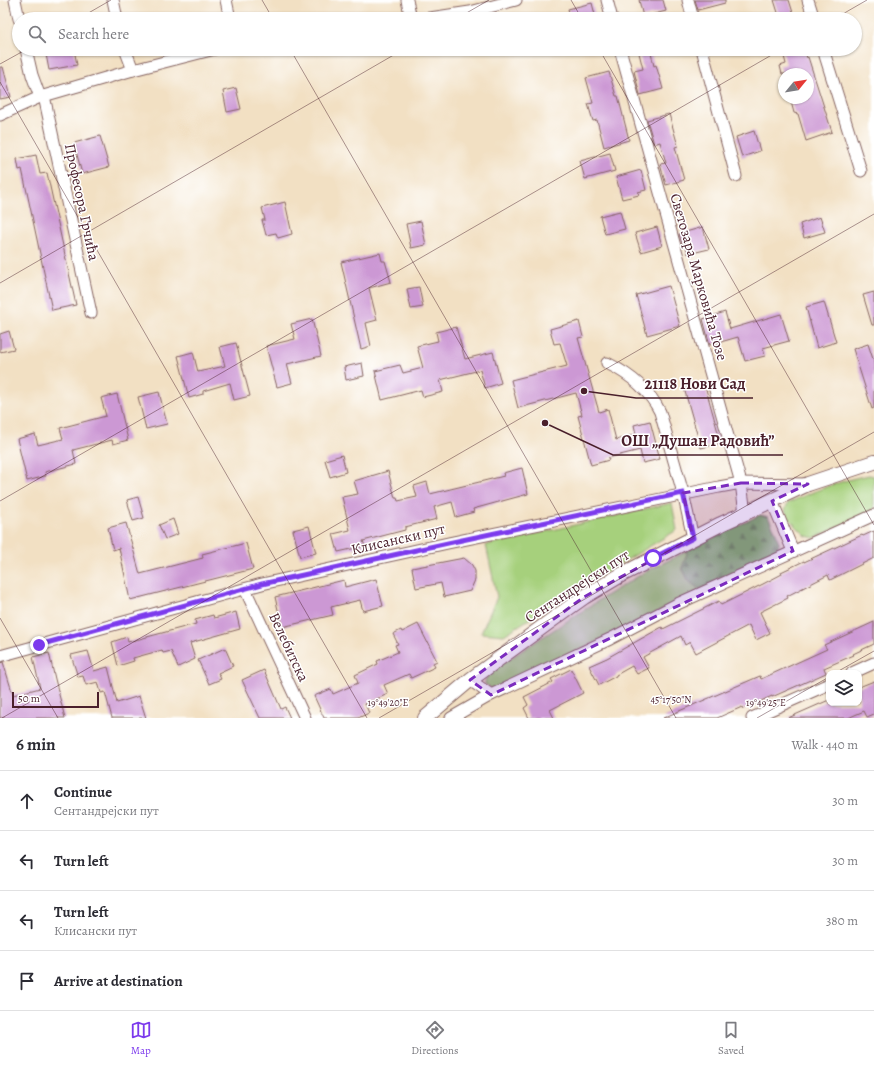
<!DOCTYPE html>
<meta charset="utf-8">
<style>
:root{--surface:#fff;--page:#f2f2f3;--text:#2b2b33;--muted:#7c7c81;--line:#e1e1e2;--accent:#7c3aed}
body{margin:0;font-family:Alegreya,serif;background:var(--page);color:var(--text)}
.controls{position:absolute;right:12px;bottom:12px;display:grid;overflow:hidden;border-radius:8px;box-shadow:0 1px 3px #0004}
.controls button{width:36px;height:36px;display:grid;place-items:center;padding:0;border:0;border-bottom:1px solid var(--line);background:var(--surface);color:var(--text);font:20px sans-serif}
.compass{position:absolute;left:778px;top:68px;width:36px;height:36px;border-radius:50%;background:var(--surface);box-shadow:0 1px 3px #0004;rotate:60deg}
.scale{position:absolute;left:12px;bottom:10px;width:87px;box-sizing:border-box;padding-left:4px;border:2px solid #4a1f2b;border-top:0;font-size:11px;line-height:14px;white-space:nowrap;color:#4a1f2b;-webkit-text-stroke:3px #fff;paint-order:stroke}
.stop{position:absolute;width:12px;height:12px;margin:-9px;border:3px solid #7c3aed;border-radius:50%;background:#fff}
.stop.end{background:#7c3aed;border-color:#fff;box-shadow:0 1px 4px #0008}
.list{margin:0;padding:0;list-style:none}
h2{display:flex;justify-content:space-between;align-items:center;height:52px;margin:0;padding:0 16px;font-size:17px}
h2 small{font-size:13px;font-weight:400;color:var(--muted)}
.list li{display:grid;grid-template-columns:26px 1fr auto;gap:12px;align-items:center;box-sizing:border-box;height:60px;padding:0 16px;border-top:1px solid var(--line)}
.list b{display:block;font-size:15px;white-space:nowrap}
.list p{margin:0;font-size:13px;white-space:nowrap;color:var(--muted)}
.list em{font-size:13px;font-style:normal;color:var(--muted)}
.icon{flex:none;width:22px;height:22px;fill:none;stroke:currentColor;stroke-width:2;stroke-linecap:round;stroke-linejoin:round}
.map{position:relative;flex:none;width:874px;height:718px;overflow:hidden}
.search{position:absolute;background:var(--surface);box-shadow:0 1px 3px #0004;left:12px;right:12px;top:12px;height:44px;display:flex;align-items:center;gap:10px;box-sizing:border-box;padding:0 14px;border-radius:22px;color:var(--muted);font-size:15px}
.sheet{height:292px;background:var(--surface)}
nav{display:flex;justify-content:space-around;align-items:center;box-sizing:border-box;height:56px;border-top:1px solid var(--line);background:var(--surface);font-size:11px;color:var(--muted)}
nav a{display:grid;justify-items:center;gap:2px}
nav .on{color:var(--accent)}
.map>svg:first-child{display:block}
.green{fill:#a6d07b;stroke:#787853}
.forest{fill:url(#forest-firs);stroke:#67684b}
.building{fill:#cc98d4}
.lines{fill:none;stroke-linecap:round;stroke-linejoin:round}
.minor-casing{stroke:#856360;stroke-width:13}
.major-casing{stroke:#856360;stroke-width:16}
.minor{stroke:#fff;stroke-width:11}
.major{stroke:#fff;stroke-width:14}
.route{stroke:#7c3aed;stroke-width:5}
.marked{fill:#7b2cbf;fill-opacity:0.2;stroke:#7b2cbf;stroke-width:3;stroke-dasharray:8 5;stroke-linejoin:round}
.ticks{fill:none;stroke:#4a1f2b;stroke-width:1;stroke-opacity:0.45}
.labels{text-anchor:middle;stroke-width:3;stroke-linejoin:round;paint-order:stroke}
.street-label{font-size:15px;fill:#4a1f2b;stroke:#fff}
.ticks-label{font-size:10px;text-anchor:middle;fill:#4a1f2b;stroke:#fff;stroke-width:3;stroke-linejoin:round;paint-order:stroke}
.leader{fill:none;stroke:#4a1f2b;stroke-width:1.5}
.callout-dot{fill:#4a1f2b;stroke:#fff;stroke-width:1.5}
.callout-label{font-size:16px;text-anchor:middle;font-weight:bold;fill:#4a1f2b;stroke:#fff;stroke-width:3;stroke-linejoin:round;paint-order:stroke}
</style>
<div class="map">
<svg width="874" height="718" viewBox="0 0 874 718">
<defs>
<pattern id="forest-firs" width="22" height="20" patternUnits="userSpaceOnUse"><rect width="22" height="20" fill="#84b26b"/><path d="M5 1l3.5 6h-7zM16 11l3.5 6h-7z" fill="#6e9058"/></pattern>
</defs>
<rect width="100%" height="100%" fill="#fff"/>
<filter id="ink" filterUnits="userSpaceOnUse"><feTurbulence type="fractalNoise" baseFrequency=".025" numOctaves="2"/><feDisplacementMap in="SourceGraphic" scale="8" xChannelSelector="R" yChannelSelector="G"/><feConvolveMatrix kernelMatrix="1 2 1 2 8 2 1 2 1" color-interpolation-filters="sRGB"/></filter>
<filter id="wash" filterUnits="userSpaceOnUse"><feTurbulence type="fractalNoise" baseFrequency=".012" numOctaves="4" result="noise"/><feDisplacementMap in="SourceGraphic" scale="16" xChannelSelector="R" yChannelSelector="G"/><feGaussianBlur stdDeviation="0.9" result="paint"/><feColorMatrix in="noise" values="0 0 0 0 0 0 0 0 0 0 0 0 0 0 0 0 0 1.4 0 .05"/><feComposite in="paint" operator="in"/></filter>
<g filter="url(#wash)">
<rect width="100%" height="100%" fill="#f2e0c3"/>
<!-- green -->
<g class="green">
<path d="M869,475L874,476V510L814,538L806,536L788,518L785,510L788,503C814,491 841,480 869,475Z"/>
<path d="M672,503L677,530L545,609L504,635L481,633L497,597L486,545Z"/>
<path d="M760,515L768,517L776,533L779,544L775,555L495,691L485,684C484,674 496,668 503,663L604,597L647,571Z"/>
</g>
<!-- forest -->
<path class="forest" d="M760,515L768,517L776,533L779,544L775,555L699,589L689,581L682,568L688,550Z"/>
<g id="blocks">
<!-- building -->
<g class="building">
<path d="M639,0H663L666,11L643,17Z"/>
<path d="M695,0H725V3L698,10Z"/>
<path d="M774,0H789L795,19H780Z"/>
<path d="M592,3L596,19H571L568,9Z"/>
<path d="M45,49H74L77,65L49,70Z"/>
<path d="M638,49H650L654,66L656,65L663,89L640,95L634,71L643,69Z"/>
<path d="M782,49H804L807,58L808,57L832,132L806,141L798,114L794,113L790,98H808V74H782L780,66L786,64Z"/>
<path d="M0,67H3L11,97L0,99Z"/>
<path d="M609,72L616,96H618L629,140L604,147L597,120L593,121L588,104L593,103L586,78Z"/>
<path d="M236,88L241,109L227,112L223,91Z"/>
<path d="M669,114L678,146L675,147L684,180L666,185L660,164L666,163L660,142L654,144L647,120Z"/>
<path d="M754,131L760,151L742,157L736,137Z"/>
<path d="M100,136L109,167L82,174L74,143Z"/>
<path d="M610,153L615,171L585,179L580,161Z"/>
<path d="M36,155L40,174L47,173L76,305L52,310L22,169L19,170L17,159Z"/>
<path d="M641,170L646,190L638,192L639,195L622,199L616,177Z"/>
<path d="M285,202L292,234L278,238L276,233L266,235L262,220H265L262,208Z"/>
<path d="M620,211L625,229L605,234L600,216Z"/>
<path d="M820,217L825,232L804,238L800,224Z"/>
<path d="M421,221L426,245L411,248L406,224Z"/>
<path d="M657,227L662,246L641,252L635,233Z"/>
<path d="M703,227L709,249L688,254L685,243L682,244L679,234Z"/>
<path d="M380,253L382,261H385L391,282L369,288L377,320L366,323L371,346L361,349L341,262Z"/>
<path d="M669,286L680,326L647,335L636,295Z"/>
<path d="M419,287L423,307L411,309L407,289Z"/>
<path d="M874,292V325H872L863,295Z"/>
<path d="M824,302L836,342L817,348L806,307Z"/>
<path d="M725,312L730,329L781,314L789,341L763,348L765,356L745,361L738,337L710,345L703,319Z"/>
<path d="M312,319L321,356L287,364L292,383L277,387L266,346L295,339L291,324Z"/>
<path d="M579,321L583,337L578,338L599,412L608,409L616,440L636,434L634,425L650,421L660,459L643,463L640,450L608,458L609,460L591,465L578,416L582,415L576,393L518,408L511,380L567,366L560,343L554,344L550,329Z"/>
<path d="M456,327L465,359L493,352L501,383L485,388L480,370L440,380L443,392L423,397L421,390L382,400L375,371L400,365L403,373L423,368L417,346L438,341L436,332Z"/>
<path d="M9,331L14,349L0,352V334Z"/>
<path d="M236,343L250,396L234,400L230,383L203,391V394L189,398L178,356L193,352L198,372L225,366L220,347Z"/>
<path d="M868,344L874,362V408L872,409L853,349Z"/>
<path d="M362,363L364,376L346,380L344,367Z"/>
<path d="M704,382L721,443L701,448L684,388Z"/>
<path d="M159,392L167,424L146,429L138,397Z"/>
<path d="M117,394L128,440L113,444L112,440L73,450L76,464L45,472L46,476L27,481L17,439L35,434L38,445L63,439L60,428L106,416L101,398Z"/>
<path d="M342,455L346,472L330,477L325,460Z"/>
<path d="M522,468L528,494L473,509L474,512L456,517L452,502L434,507L437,519L405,527V530L363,541L365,546L338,552L333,534L350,530L342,497L358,494L354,481L388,471L395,498H397L398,501L417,497L414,486L427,482L430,494L504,476L503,473Z"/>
<path d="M138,497L144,518L133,521L127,500Z"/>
<path d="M173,519L178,534L165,539L159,525Z"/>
<path d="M126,523L140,574L203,558L202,554L246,543L253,569L130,600L119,548L113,550L108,528Z"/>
<path d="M309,526L316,553L300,557L293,530Z"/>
<path d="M874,531V558L830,580L828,575L787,596L788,598L760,612L770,633L756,640L749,625L696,653L690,642L685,645L681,636L643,657L649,668L637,674L632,666L616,675V676L599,685L589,666L607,658L662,627L663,629L719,601L721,605L763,584L782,574L781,572L804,561V562L862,535L863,536Z"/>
<path d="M464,558L472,565L475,571V580L470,591L444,597L441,583L416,588L412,568Z"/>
<path d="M376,579L383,606L363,611L360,600L331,607L333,615L282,627L275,597L344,580L345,587Z"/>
<path d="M236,612L240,629L190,643L195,659L178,667L171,651L163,653L162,650L133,658L134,661L118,666L112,642L127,637L128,642L196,624L195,620L213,615L214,618Z"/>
<path d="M874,622V644L853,654L854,655L824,668L826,673L772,697V696L743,709L742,707L717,718H663L760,676L761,679L827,649L824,645Z"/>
<path d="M418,624L437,661L433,663L435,667L411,678L409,674L384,685L388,694L365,704L369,713L358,718H324L314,696L331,689L333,694L358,683L355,675L378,664L377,661L398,652L395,645L398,644L393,634L401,630L402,632Z"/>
<path d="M225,648L233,666L218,673L221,679L209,684L198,660Z"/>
<path d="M88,651L94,671L108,667L117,703L139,696L146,718H112L105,692L101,693L98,682L86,685L83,676L78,677L71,655Z"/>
<path d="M49,653L55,679L65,718H0V663L3,662L13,695L40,688L33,657Z"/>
<path d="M571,669L583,693L550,710L554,718H529L524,708L528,705L524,697L553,682L551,679Z"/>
<path d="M264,670L281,709L285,707L290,718H260L242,680Z"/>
<path d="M874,681V714L867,717L864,711L848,718H788L829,700V703H859V687Z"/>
</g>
</g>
</g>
<g filter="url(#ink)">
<use href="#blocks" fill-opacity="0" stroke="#856360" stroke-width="1"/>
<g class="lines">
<defs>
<g id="minor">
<path d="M15,0L19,19"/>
<path d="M113,0L117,19"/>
<path d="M226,0L230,19"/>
<path d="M407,0L411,19"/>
<path d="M607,0L612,19"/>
<path d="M688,0L693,19"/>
<path d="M808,0L814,19"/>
<path d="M423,19L470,12L516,0"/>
<path d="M26,49L32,75L40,97"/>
<path d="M125,49L133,70"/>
<path d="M620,49L741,483L745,513"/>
<path d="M702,49L736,176"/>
<path d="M823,49L861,171"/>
<path d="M44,96L91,313"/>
<path d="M0,115L40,97L133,70L215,49"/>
<path d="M607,363C629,374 649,389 660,412L683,493L693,538"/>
<path d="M772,501L793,551"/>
<path d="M245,589L305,718"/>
<path d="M0,656L262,584L448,543L719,487L741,483L805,484"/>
<path d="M852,673L874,663"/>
<path d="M470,680L491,695"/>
<path d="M451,718L491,695L610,639L675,605L874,515"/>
<path d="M752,718L829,684"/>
</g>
<path id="major" d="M425,718L470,680L556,617L584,597L621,575L721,524L808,484L874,462"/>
</defs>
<!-- minor casing -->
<use href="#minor" class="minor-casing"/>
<!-- major casing -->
<use href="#major" class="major-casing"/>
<!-- minor -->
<use href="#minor" class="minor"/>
<!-- major -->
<use href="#major" class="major"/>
</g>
</g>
<g class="lines" filter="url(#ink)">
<!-- route -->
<path class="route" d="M39,645L262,584L448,543L683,493L693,538L653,558"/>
</g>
<!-- marked area -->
<path class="marked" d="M741,483L808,484L772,501L793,551L491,695L470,680L584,597L693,538L683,493Z"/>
<!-- ticks -->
<path class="ticks" d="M262,0L273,19M571,0L582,19M78,19L111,0M456,19L489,0M834,19L867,0M290,49L676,718M599,49L874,525M0,64L27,49M0,82L367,718M0,283L404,49M0,501L782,49M0,618L58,718M835,673L874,651M2,718L874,214M379,718L874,432M757,718L829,677"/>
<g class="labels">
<!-- street labels -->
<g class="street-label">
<text transform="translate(82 202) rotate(78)" y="5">Професора Грчића</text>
<text transform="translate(699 277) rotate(74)" y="5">Светозара Марковића Тозе</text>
<text transform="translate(398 539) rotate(-13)" y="5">Клисански пут</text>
<text transform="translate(577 586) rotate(-33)" y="5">Сентандрејски пут</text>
<text transform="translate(289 647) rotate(65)" y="5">Велебитска</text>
</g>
</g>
<g class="ticks-label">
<text x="671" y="703">45°17'50"N</text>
<text x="388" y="706">19°49'20"E</text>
<text x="766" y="706">19°49'25"E</text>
</g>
<!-- callouts -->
<path class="leader" d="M584 391L636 398H753M545 423L613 455H783"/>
<g class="callout-dot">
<circle cx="584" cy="391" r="4"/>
<circle cx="545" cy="423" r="4"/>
</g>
<g class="callout-label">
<text x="695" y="389">21118 Нови Сад</text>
<text x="698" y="446">ОШ „Душан Радовић”</text>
</g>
</svg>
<div class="controls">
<button><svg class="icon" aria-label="layers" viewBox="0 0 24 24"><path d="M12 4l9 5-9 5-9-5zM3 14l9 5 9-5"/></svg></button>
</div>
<svg class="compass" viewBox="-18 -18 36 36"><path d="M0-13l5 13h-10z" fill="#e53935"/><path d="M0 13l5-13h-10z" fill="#7c7c81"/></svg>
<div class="scale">50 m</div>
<div class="stop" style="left:653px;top:558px"></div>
<div class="stop end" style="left:39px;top:645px"></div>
<div class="search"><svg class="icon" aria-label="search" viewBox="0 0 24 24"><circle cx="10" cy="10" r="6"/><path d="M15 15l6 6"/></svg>Search here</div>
</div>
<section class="sheet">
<h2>6 min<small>Walk · 440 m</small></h2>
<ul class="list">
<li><svg class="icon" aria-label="ahead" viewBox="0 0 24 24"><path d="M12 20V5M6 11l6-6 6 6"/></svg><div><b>Continue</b><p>Сентандрејски пут</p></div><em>30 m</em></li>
<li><svg class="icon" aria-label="left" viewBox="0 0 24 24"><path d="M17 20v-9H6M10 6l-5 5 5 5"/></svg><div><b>Turn left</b></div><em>30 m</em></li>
<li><svg class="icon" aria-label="left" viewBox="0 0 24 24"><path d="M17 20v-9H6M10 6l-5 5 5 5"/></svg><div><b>Turn left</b><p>Клисански пут</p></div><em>380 m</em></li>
<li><svg class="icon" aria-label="arrive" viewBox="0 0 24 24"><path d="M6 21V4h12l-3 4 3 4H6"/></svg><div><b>Arrive at destination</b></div></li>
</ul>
</section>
<nav>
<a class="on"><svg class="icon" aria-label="map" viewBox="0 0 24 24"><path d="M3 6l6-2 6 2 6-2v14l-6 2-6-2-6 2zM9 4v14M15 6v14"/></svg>Map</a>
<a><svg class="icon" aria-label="directions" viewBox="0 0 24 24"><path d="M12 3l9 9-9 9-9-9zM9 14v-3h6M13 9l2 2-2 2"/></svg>Directions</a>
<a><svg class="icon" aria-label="saved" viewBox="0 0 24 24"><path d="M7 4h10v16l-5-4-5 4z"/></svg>Saved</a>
</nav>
